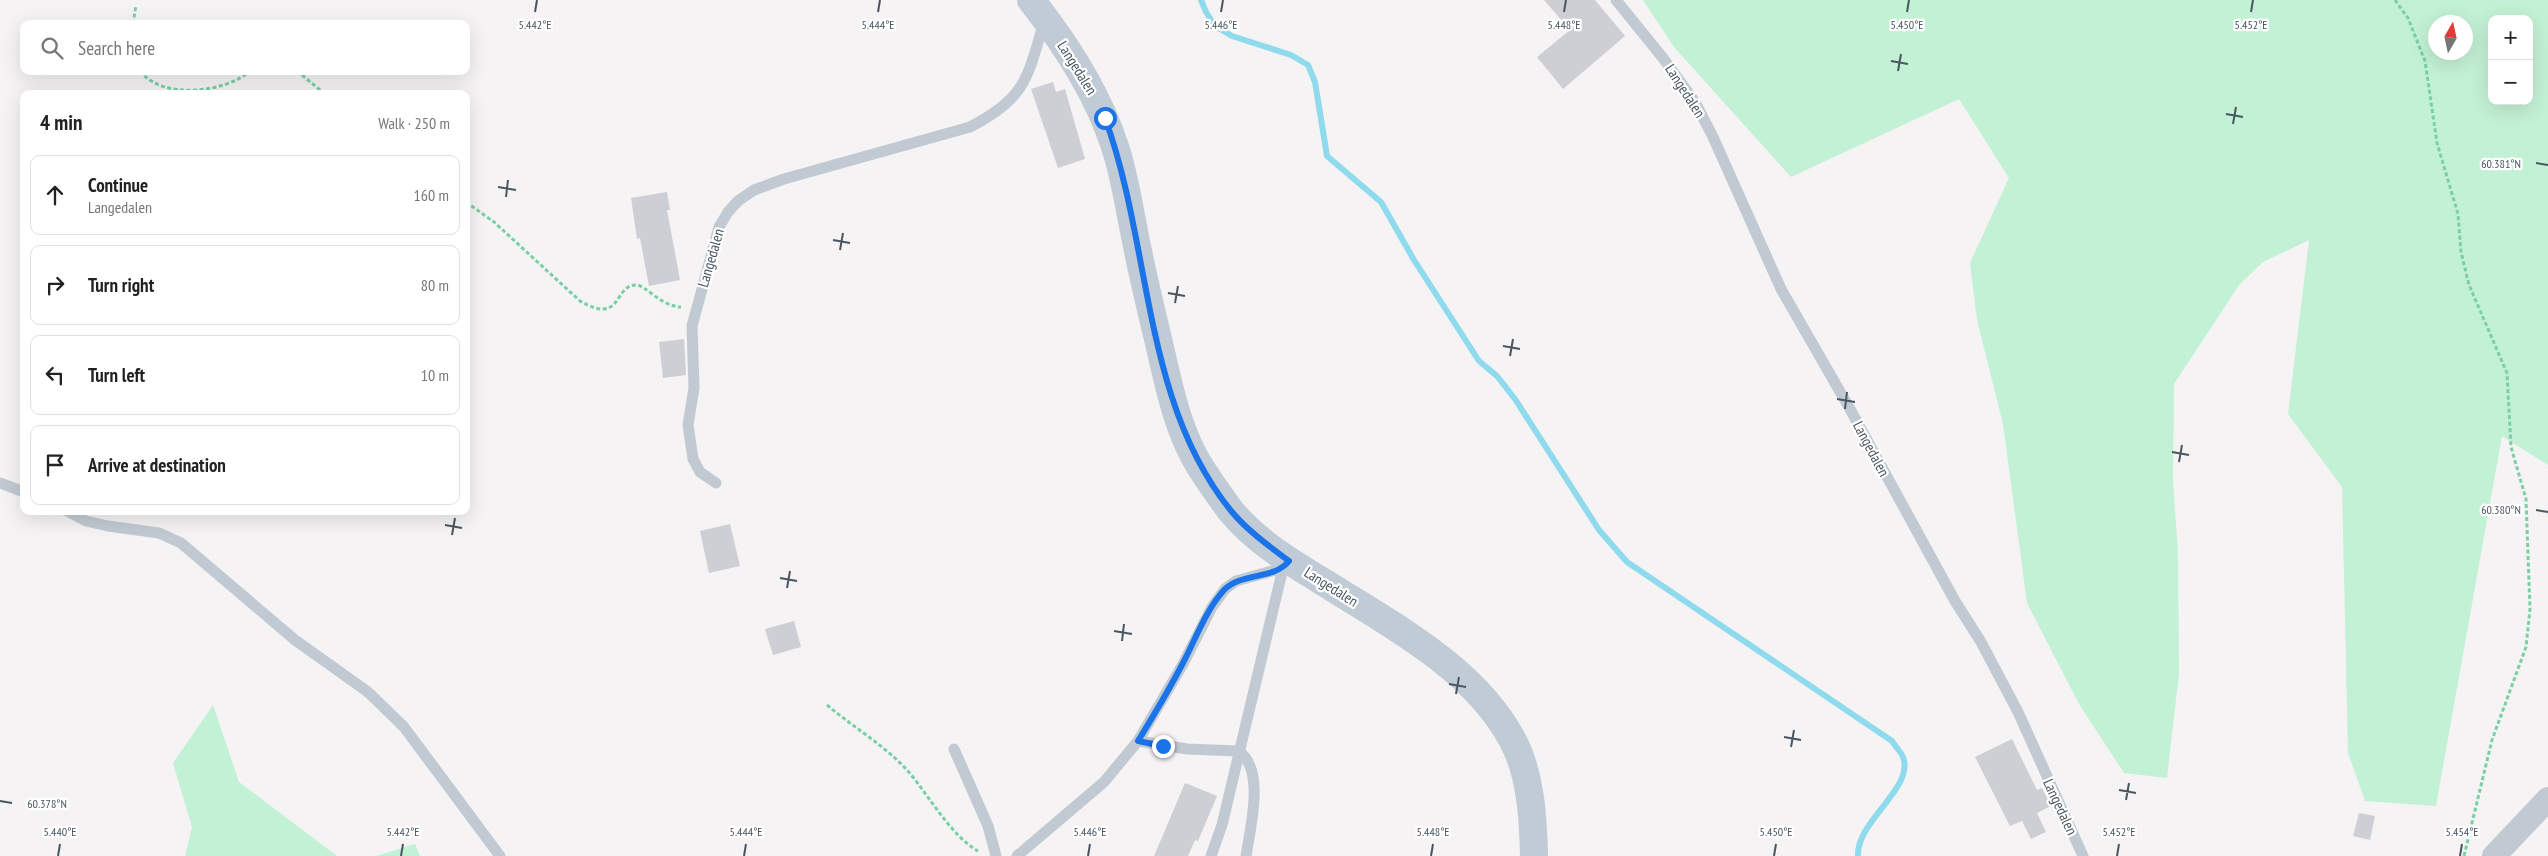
<!DOCTYPE html>
<meta charset="utf-8">
<style>
:root{--surface:#fff;--page:#f2f2f2;--text:#222;--muted:#767676;--line:#e0e0e0}
body{margin:0;font-family:"PT Sans Narrow",sans-serif;background:var(--page);color:var(--text)}
.controls{position:absolute;right:15px;top:15px;display:grid;overflow:hidden;border-radius:10px;box-shadow:0 5px 20px #0002}
.controls button{width:45px;height:45px;display:grid;place-items:center;padding:0;border:0;border-bottom:1px solid var(--line);background:var(--surface);color:var(--text);font:25px sans-serif}
.compass{position:absolute;left:2428px;top:15px;width:45px;height:45px;border-radius:50%;background:var(--surface);box-shadow:0 5px 20px #0002;rotate:9deg}
.stop{position:absolute;width:15px;height:15px;margin:-11px;border:4px solid #1a73e8;border-radius:50%;background:#fff}
.stop.end{background:#1a73e8;border-color:#fff;box-shadow:0 1px 5px #0008}
.list{margin:0;padding:0;list-style:none}
h2{display:flex;justify-content:space-between;align-items:center;height:65px;margin:0;padding:0 20px;font-size:21px}
h2 small{font-size:16px;font-weight:400;color:var(--muted)}
.list li{display:grid;grid-template-columns:32px 1fr auto;gap:15px;align-items:center;box-sizing:border-box;height:80px;margin:0 10px 10px;padding:0 10px;border:1px solid var(--line);border-radius:10px}
.list b{display:block;font-size:19px;white-space:nowrap}
.list p{margin:0;font-size:16px;white-space:nowrap;color:var(--muted)}
.list em{font-size:16px;font-style:normal;color:var(--muted)}
.icon{flex:none;width:28px;height:28px;fill:none;stroke:currentColor;stroke-width:2;stroke-linecap:round;stroke-linejoin:round}
.map{position:relative;flex:none;width:2548px;height:856px;overflow:hidden}
.search{position:absolute;background:var(--surface);box-shadow:0 5px 20px #0002;left:20px;top:20px;width:450px;height:55px;display:flex;align-items:center;gap:12px;box-sizing:border-box;padding:0 18px;border-radius:10px;color:var(--muted);font-size:19px}
.panel{position:absolute;background:var(--surface);box-shadow:0 5px 20px #0002;left:20px;top:90px;width:450px;height:425px;border-radius:10px}
.map>svg:first-child{display:block}
.green{fill:#c3f1d5;fill-rule:evenodd}
.lines{fill:none;stroke-linecap:round;stroke-linejoin:round}
.stream{stroke:#90daee;stroke-width:6}
.building{fill:#cdcfd5}
.path{stroke:#7ad0a6;stroke-width:3;stroke-dasharray:4 2.5;stroke-linecap:butt}
.lane{stroke:#c1cad2;stroke-width:11}
.street{stroke:#c1cad2;stroke-width:24}
.secondary{stroke:#c1cbd6;stroke-width:28}
.route{stroke:#1a73e8;stroke-width:6}
.ticks{fill:none;stroke:#4a5661;stroke-width:2}
.labels{text-anchor:middle;stroke-width:4.5;stroke-linejoin:round;paint-order:stroke}
.street-label{font-size:15px;fill:#4a5661;stroke:#fff}
.ticks-label{font-size:12px;text-anchor:middle;fill:#4a5661;stroke:#fff;stroke-width:4.5;stroke-linejoin:round;paint-order:stroke}
</style>
<div class="map">
<svg width="2548" height="856" viewBox="0 0 2548 856">
<rect width="100%" height="100%" fill="#f5f3f3"/>
<!-- green -->
<g class="green">
<path d="M1643,0H2548V465L2502,436L2436,806L2365,801L2348,753L2342,487L2288,414L2309,240L2263,262L2239,285L2174,384L2173,480L2178,553L2179,673L2167,778L2124,773L2079,704L2027,603L2003,424L1977,320L1970,263L2009,178L1959,99L1791,177L1674,47ZM2492,19H2529V101H2492ZM2466,22V52H2436V22Z"/>
<path d="M213,705L239,782L337,856H185L192,827L173,763Z"/>
<path d="M415,844L420,856H376Z"/>
</g>
<g class="lines">
<!-- stream -->
<path class="stream" d="M1201,0L1206,12L1215,26L1232,36L1291,55L1308,65L1315,82L1327,156L1381,202L1414,260L1479,361L1497,376L1515,399L1599,530L1627,562L1892,741C1895,746 1901,752 1903,757C1915,788 1856,821 1858,856"/>
</g>
<!-- building -->
<g class="building">
<path d="M1544,0H1595L1625,36L1563,89L1537,57L1570,30Z"/>
<path d="M1053,82L1056,92L1065,89L1085,159L1058,168L1031,89Z"/>
<path d="M667,192L670,210H667L680,280L649,286L640,238L637,239L631,198Z"/>
<path d="M684,339L686,375L663,378L659,342Z"/>
<path d="M730,524L740,566L709,573L700,531Z"/>
<path d="M794,621L801,647L773,655L765,629Z"/>
<path d="M2012,739L2037,790L2042,788L2051,806L2037,813L2046,832L2031,839L2022,821L2010,826L1975,757Z"/>
<path d="M1185,783L1217,796L1198,841L1195,840L1188,856H1154Z"/>
<path d="M2359,813L2375,816L2370,840L2353,836Z"/>
</g>
<g class="lines">
<!-- path -->
<g class="path">
<path d="M2395,0L2408,18L2425,61L2437,143L2458,214L2461,252L2469,285L2507,373L2511,447L2526,499L2530,609L2526,647L2492,740L2464,856"/>
<path d="M133,24L136,5"/>
<path d="M140,71C162,100 225,93 250,71"/>
<path d="M297,71L325,94"/>
<path d="M466,202L494,222L580,301C623,326 613,285 636,285C646,285 660,306 681,307"/>
<path d="M827,705C853,727 884,745 907,770C929,795 950,835 978,851"/>
</g>
<!-- lane -->
<g class="lane">
<path d="M1616,0L1663,58L1695,102L1713,137L1781,289L1850,409L1955,601L1981,642L2018,712L2083,856"/>
<path d="M0,483L24,492"/>
<path d="M716,483L700,472L693,459L688,425L694,388L692,326L719,227L728,212L738,201L754,190L784,179L970,127C1026,98 1027,79 1044,22"/>
<path d="M67,511L86,521L108,526L159,533L181,543L295,640L368,692L404,727L500,856"/>
<path d="M1138,741L1187,749L1238,751C1266,768 1250,829 1246,856"/>
<path d="M954,749L988,826L996,856"/>
<path d="M1017,856L1104,782L1138,741L1183,664L1212,607L1225,589L1236,581L1283,568L1289,561"/>
<path d="M1211,856L1222,825L1283,568"/>
</g>
<!-- street -->
<path class="street" d="M2494,856L2548,799"/>
<!-- secondary -->
<path class="secondary" d="M1031,0C1065,43 1097,92 1114,144C1124,172 1128,202 1134,231C1141,269 1150,306 1159,343C1168,382 1176,423 1195,458C1205,476 1218,493 1230,510C1255,541 1292,563 1325,583C1391,625 1473,667 1512,739C1531,774 1533,817 1534,856"/>
</g>
<g class="lines">
<!-- route -->
<path class="route" d="M1105,118C1152,246 1142,402 1232,512C1248,531 1269,546 1289,561C1274,580 1241,572 1224,590C1206,610 1196,638 1184,661C1170,688 1154,715 1138,741L1163,746"/>
</g>
<!-- ticks -->
<path class="ticks" d="M535,12L537,0M878,12L880,0M1221,12L1223,0M1564,12L1566,0M1907,12L1909,0M2251,12L2253,0M1891,61L1908,64M1898,71L1901,54M2226,114L2243,117M2233,124L2236,107M2536,163L2548,165M498,187L516,190M506,197L508,180M833,240L850,243M840,250L843,233M1168,293L1185,296M1175,303L1178,286M1503,346L1520,349M1510,356L1513,339M1837,399L1855,402M1845,409L1847,392M2172,452L2189,455M2179,462L2182,445M2536,510L2548,512M445,525L462,528M452,535L455,518M780,578L797,581M787,588L790,571M1114,631L1132,634M1122,641L1124,624M1449,684L1466,687M1456,694L1459,677M1784,737L1801,740M1791,747L1794,730M2119,790L2136,793M2126,800L2129,783M0,801L12,803M58,856L60,844M401,856L403,844M744,856L746,844M1088,856L1090,844M1431,856L1433,844M1774,856L1776,844M2117,856L2119,844M2460,856L2462,844"/>
<g class="labels">
<!-- street labels -->
<g class="street-label">
<text transform="translate(1077 68) rotate(58)" y="5">Langedalen</text>
<text transform="translate(1685 91) rotate(57)" y="5">Langedalen</text>
<text transform="translate(711 258) rotate(-74)" y="5">Langedalen</text>
<text transform="translate(1871 449) rotate(62)" y="5">Langedalen</text>
<text transform="translate(1331 587) rotate(32)" y="5">Langedalen</text>
<text transform="translate(2060 807) rotate(65)" y="5">Langedalen</text>
</g>
</g>
<g class="ticks-label">
<text x="535" y="29">5.442°E</text>
<text x="878" y="29">5.444°E</text>
<text x="1221" y="29">5.446°E</text>
<text x="1564" y="29">5.448°E</text>
<text x="1907" y="29">5.450°E</text>
<text x="2251" y="29">5.452°E</text>
<text x="2501" y="168">60.381°N</text>
<text x="2501" y="514">60.380°N</text>
<text x="47" y="808">60.378°N</text>
<text x="60" y="836">5.440°E</text>
<text x="403" y="836">5.442°E</text>
<text x="746" y="836">5.444°E</text>
<text x="1090" y="836">5.446°E</text>
<text x="1433" y="836">5.448°E</text>
<text x="1776" y="836">5.450°E</text>
<text x="2119" y="836">5.452°E</text>
<text x="2462" y="836">5.454°E</text>
</g>
</svg>
<div class="controls">
<button>+</button>
<button>−</button>
</div>
<svg class="compass" viewBox="-18 -18 36 36"><path d="M0-13l5 13h-10z" fill="#e53935"/><path d="M0 13l5-13h-10z" fill="#767676"/></svg>
<div class="stop" style="left:1105px;top:118px"></div>
<div class="stop end" style="left:1163px;top:746px"></div>
<div class="search"><svg class="icon" aria-label="search" viewBox="0 0 24 24"><circle cx="10" cy="10" r="6"/><path d="M15 15l6 6"/></svg>Search here</div>
<section class="panel">
<h2>4 min<small>Walk · 250 m</small></h2>
<ul class="list">
<li><svg class="icon" aria-label="ahead" viewBox="0 0 24 24"><path d="M12 20V5M6 11l6-6 6 6"/></svg><div><b>Continue</b><p>Langedalen</p></div><em>160 m</em></li>
<li><svg class="icon" aria-label="right" viewBox="0 0 24 24"><path d="M7 20v-9h11M14 6l5 5-5 5"/></svg><div><b>Turn right</b></div><em>80 m</em></li>
<li><svg class="icon" aria-label="left" viewBox="0 0 24 24"><path d="M17 20v-9H6M10 6l-5 5 5 5"/></svg><div><b>Turn left</b></div><em>10 m</em></li>
<li><svg class="icon" aria-label="arrive" viewBox="0 0 24 24"><path d="M6 21V4h12l-3 4 3 4H6"/></svg><div><b>Arrive at destination</b></div></li>
</ul>
</section>
</div>
